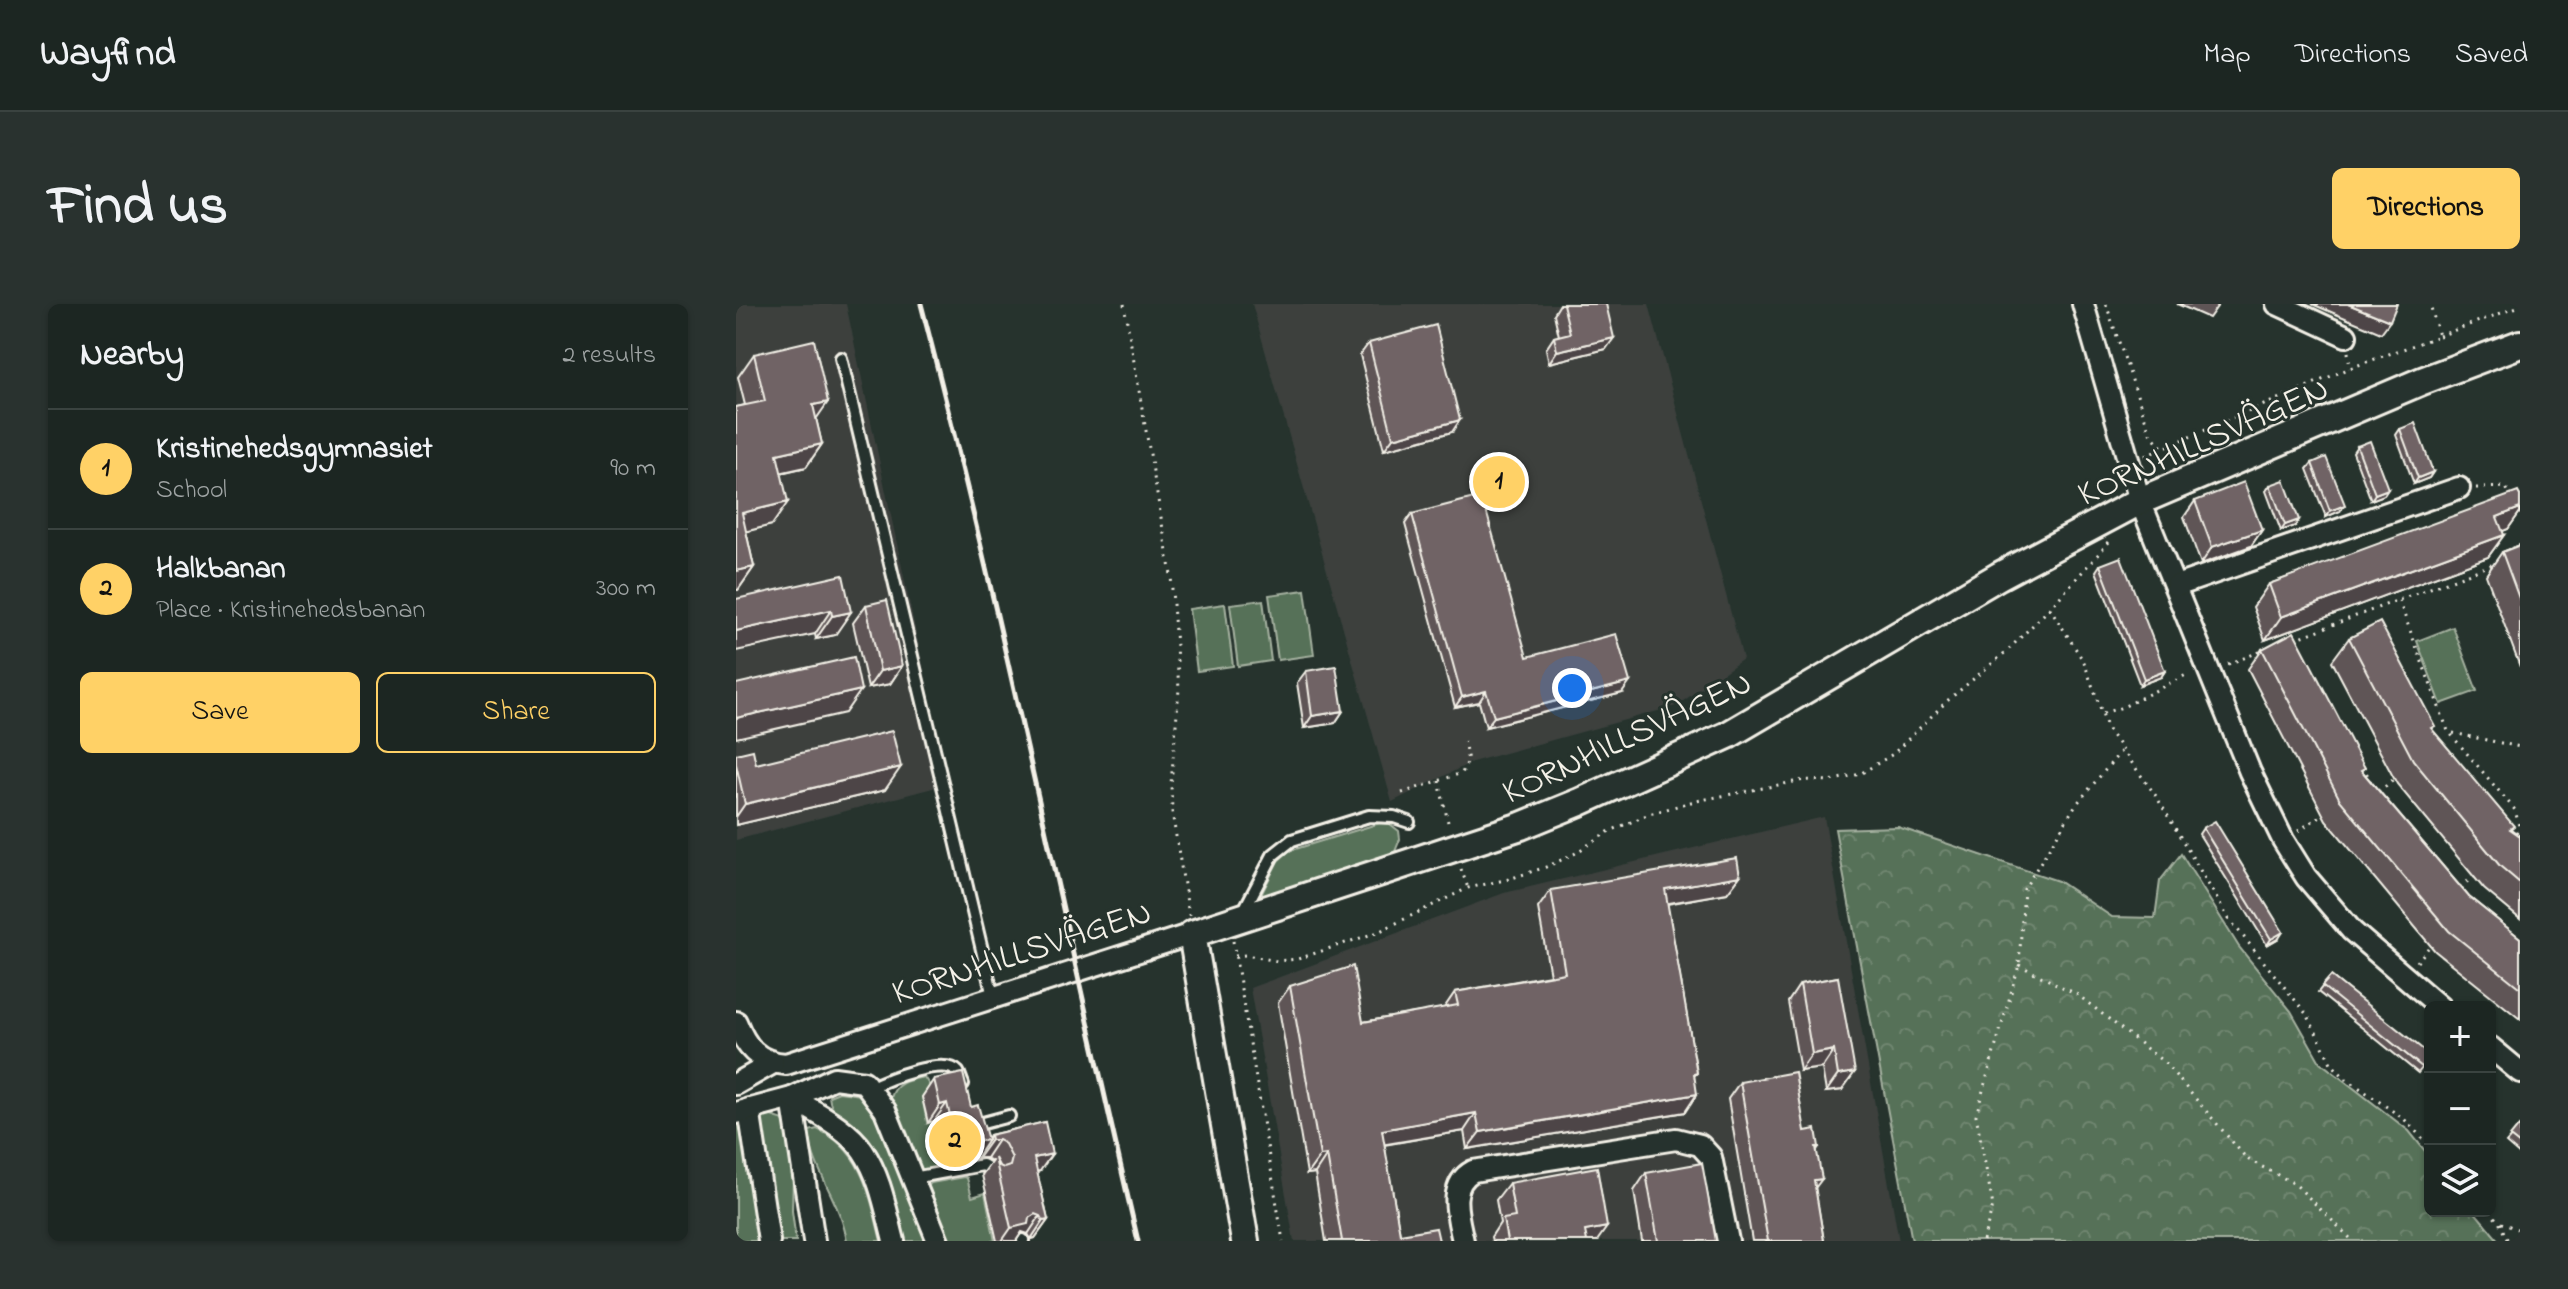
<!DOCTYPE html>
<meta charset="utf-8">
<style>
:root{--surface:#1c2622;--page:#29322f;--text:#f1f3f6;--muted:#a0a5a5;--line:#3a4340;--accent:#ffd166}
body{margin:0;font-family:"Indie Flower",sans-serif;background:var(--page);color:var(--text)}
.controls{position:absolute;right:24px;bottom:24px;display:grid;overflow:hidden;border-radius:12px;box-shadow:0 2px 6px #0004}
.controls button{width:72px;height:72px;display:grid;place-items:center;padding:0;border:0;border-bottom:2px solid var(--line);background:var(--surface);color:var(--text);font:40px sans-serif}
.you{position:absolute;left:836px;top:384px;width:28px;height:28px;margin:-20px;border:6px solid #fff;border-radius:50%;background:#1a73e8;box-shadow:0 0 0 12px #1a73e833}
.badge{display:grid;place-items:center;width:52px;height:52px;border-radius:50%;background:var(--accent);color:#111;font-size:26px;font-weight:700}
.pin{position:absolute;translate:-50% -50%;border:4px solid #fff;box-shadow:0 2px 8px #0006}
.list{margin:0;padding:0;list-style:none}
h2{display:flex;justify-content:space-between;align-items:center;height:104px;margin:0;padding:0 32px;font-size:34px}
h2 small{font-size:26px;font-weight:400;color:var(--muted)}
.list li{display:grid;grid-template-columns:52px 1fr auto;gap:24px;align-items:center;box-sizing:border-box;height:120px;padding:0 32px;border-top:2px solid var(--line)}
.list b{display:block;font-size:30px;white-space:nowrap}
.list p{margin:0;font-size:26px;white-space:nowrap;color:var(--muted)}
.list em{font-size:26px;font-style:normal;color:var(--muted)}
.actions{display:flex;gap:16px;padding:24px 32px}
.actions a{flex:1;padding:18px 0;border:2px solid var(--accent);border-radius:12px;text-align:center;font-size:28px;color:var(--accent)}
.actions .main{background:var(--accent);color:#111}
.icon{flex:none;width:44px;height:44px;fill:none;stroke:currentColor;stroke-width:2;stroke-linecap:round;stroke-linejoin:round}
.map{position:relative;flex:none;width:1784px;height:937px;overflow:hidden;border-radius:12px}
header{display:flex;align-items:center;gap:48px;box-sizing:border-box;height:112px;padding:0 40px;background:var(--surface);border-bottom:2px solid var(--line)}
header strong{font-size:38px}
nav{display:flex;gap:44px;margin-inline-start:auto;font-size:28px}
.intro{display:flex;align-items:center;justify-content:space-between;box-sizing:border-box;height:192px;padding:0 48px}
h1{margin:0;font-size:56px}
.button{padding:20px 36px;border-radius:12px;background:var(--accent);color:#111;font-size:28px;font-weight:700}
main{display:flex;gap:48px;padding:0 48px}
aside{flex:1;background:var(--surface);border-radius:12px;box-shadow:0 2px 6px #0004}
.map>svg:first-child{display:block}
.built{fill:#3c413e}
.green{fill:#567158;stroke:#a5b1a0;stroke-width:2}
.forest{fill:url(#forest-crowns);stroke:#a5b1a0;stroke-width:2}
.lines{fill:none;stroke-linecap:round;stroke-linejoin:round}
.service-casing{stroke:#f4f1e8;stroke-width:16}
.minor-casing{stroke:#f4f1e8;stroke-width:26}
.tertiary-casing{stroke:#f4f1e8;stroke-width:32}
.path{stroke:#f4f1e8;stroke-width:3;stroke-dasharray:2 6;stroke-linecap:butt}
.service{stroke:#26332d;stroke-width:10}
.minor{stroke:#26332d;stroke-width:20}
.tertiary{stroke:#26332d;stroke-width:26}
.rail{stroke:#f4f1e8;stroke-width:5}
.wall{fill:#5f5557;stroke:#f4f1e8;stroke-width:2}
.shaded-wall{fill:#4e4547;stroke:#f4f1e8;stroke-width:2}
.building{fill:#6f6365;stroke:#f4f1e8;stroke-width:2}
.labels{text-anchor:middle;stroke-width:6;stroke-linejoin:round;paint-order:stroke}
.street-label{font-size:36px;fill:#f4f1e8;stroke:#26332d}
</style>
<header>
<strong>Wayfind</strong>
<nav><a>Map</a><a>Directions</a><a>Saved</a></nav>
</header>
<div class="intro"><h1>Find us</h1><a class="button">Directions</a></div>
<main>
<aside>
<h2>Nearby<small>2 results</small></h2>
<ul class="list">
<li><span class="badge">1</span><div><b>Kristinehedsgymnasiet</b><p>School</p></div><em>90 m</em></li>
<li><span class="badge">2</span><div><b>Halkbanan</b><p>Place · Kristinehedsbanan</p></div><em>300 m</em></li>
</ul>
<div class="actions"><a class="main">Save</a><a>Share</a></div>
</aside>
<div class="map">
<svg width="1784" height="937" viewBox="0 0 1784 937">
<defs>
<pattern id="forest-crowns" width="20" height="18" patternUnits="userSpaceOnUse" patternTransform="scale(2)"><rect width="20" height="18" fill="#567158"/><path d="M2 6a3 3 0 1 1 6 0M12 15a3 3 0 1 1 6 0" fill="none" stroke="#6f8670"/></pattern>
</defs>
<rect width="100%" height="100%" fill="#26332d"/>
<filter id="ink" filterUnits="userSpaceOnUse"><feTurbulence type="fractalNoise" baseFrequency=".0125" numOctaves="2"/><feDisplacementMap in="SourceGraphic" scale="16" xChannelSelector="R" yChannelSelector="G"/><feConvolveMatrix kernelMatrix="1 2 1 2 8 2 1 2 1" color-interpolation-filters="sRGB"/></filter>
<g filter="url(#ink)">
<!-- built -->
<g class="built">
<path d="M0,0H110L212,480L0,536Z"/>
<path d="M516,0H913L1007,355L940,402L736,458L656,498Z"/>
<path d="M1088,513L1163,937H558L514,684L768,589Z"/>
</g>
<!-- green -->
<g class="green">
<path d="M569,286L578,351L542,356L533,291Z"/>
<path d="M527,296L535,357L502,362L494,300Z"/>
<path d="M489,300L497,362L461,367L453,305Z"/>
<path d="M1717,323L1741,387L1705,400L1681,337Z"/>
<path d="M644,519L654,520L663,527L664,535L658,550L523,595L542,557L553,547Z"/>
<path d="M188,773L194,782L186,793L191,818L198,817L203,840L194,842L197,858L220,854L222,860L187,866L182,864L155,794C159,778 173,776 188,773Z"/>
<path d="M103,788L125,791L139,802L196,937H169C162,908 154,882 139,856C125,832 96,821 93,792Z"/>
<path d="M29,810L48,816L55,825L58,842L56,907L60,937H42L25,821Z"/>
<path d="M3,816L9,824L29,937H0V817Z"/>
<path d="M81,825C127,845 134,893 145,937H111C105,898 74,862 73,827Z"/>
<path d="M229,873L231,874L236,893L249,889L259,937H210L191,883L195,879Z"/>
</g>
<!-- forest -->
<path class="forest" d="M1162,523L1322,577L1376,613L1419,614L1424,577L1445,550L1503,643L1555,707L1584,758L1673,827L1694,853V907H1738L1763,937H1176L1099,525Z"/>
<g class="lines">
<defs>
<g id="service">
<path d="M105,54L257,692"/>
<path d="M507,608L537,551L556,536L633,512L658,513L673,518"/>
<path d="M134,784C149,776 208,752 222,768C224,771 225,776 227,780"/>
<path d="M238,818L239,821L273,812"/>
<path d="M177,874L247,861L252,864L256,874"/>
<path d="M287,937V936"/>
</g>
<g id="minor">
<path d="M1347,0L1404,197L1514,468L1547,536L1570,573L1616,627L1704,703"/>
<path d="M1541,0L1610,32"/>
<path d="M1440,282L1723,184"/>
<path d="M0,718C10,743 21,758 50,760L456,630"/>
<path d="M1754,743L1784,768"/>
<path d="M0,780L37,759"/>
<path d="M13,805L33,937"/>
<path d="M0,809L56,794L78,937"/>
<path d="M158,937C150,907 145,874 127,847C112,824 79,808 56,794L98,774L128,778L149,806L202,937"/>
<path d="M727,937C722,913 711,881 737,867L940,835L964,841L975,853L992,937"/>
</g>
<path id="tertiary" d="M509,937L456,630L785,522L844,498L992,431L1263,272L1404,197L1686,77L1784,40"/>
</defs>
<!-- service casing -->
<use href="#service" class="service-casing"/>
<!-- minor casing -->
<use href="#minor" class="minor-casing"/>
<!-- tertiary casing -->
<use href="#tertiary" class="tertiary-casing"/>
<!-- path -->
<g class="path">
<path d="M388,0L435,271L443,385L435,480L436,508L453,611"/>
<path d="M1370,0L1414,129L1426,143"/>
<path d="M1703,32L1784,2"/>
<path d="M1612,48L1614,64"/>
<path d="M1409,152L1614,64L1703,32L1694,0"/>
<path d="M1740,184L1770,183L1774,192"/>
<path d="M1373,238L1314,304L1348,358L1372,426L1420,492L1493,615L1572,712L1595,759L1608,773L1668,815L1694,842"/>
<path d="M1663,297L1712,427L1779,506L1783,522L1780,530"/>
<path d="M1559,335L1758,260"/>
<path d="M1492,360L1526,347"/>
<path d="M1367,409L1387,403L1454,369"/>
<path d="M1717,429L1784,443"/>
<path d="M1627,462L1636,480"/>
<path d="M703,477L713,523"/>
<path d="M1643,488L1661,472"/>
<path d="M666,489L726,469L732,457L728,437"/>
<path d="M1562,527L1589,509"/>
<path d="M725,565L732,584"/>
<path d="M1724,583L1740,571"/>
<path d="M497,637L547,937"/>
<path d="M499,652L510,651L541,657L562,655L642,628L732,584L773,575L810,563L838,550L872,528L913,510L955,498L1068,476L1094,477L1124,470L1157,450L1211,397L1271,347L1314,304"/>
<path d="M1681,658L1696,639"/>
<path d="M1283,661L1342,691L1429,759L1511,855L1559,880L1617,937"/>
<path d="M1753,907L1763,918L1772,937"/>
<path d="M1765,919L1784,926"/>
<path d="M1247,937L1257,902L1240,811L1283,661L1288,585L1339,502L1386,446"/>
</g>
<!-- service -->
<use href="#service" class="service"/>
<!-- minor -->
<use href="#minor" class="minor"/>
<!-- tertiary -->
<use href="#tertiary" class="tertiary"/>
<!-- rail -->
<path class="rail" d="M185,0C266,310 329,625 402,937"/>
</g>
<!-- wall -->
<g class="wall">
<path d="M824,0H870V45L813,59L810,45L818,33L823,32L818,10Z"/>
<path d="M1441,0H1483L1473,14Z"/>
<path d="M633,39L716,128L648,146L624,51Z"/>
<path d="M18,50L80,115L86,140L70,163L45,169L36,221L10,227L18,263L2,286H0V103L9,101L2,73Z"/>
<path d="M1664,125L1697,168L1693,174L1678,180L1660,131Z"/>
<path d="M1621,142L1652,185L1648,191L1635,196L1617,148Z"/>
<path d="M1576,159L1604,207L1590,213L1571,165Z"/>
<path d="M1534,181L1559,222L1545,227L1530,187Z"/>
<path d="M1784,192V208L1772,225L1766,227L1768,231L1752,253L1529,336L1517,303L1533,280Z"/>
<path d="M1459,197L1526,226L1515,242L1465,260L1448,213Z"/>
<path d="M676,210L791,353L886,389L750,423L743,398L719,403L669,220Z"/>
<path d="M1784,241V363L1750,271L1766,248Z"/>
<path d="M1364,261L1429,367L1425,373L1404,381L1360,267Z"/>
<path d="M107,271L99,331L80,335L79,330Z"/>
<path d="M130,301L166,362L154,380L132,384L117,319Z"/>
<path d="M1613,334L1696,426L1775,525L1784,532V615L1748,585L1661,480L1596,357Z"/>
<path d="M1526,345L1629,464L1626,467L1733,593L1784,634V715L1699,647L1590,516L1512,365Z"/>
<path d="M570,367L607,407L599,419L568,424L561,379Z"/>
<path d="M0,450L20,460L149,486L0,521Z"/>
<path d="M1467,524L1543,634L1531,641L1463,530Z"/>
<path d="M1004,572L991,589L931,600L961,769L958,772L949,808L731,845L728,827L648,841L664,930L703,937H590L579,869L571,870L542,699L554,682L627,718L708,704L719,688L814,671L802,604L815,586Z"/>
<path d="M1595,672L1694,754L1682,769L1582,688Z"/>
<path d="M1102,673L1106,786L1090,788L1086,764L1064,767L1052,698L1064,680Z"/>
<path d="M198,775L235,803L252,834L254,831L309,818L304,867L301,868L312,916L299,934L295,935L292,930L286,928L280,937H261L246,871L256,857L250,854H242V851L240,854L207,857L198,817L192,819L186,793Z"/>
<path d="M1004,778L1069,827L1083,843L1081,846L1079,884L1088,937H1016L992,795Z"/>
<path d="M1784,823V851L1770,839Z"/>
<path d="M910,869L980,937H906L898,887Z"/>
<path d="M773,879L861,937H756L755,933L764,919L760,896Z"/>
</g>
<!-- shaded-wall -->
<g class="shaded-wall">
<path d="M1576,0H1612L1654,17L1645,29Z"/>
<path d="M878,34L870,45L813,59L821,47Z"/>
<path d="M92,98L76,121L77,101Z"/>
<path d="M724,116L716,128L648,146L657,134Z"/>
<path d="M86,140L70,163L25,173L41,150Z"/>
<path d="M1697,168L1693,174L1678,180L1682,174Z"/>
<path d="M1652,185L1648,191L1635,196L1639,190Z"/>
<path d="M52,198L36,221L0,230L6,209Z"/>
<path d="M1609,201L1604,207L1590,213L1594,207Z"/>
<path d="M1784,204V208L1772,225L1745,236L1761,213Z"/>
<path d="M1563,216L1559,222L1545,227L1549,221Z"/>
<path d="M1526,226L1515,242L1465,260L1476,243Z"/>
<path d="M1768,231L1752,253L1529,336L1545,313Z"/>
<path d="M18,263L2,286H0V267Z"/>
<path d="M95,306L79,330L0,347V327Z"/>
<path d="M115,308L99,331L80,335L96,312Z"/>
<path d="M166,362L154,380L132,384L144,367Z"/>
<path d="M1429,367L1425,373L1404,381L1408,375Z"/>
<path d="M894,378L886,389L750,423L758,413Z"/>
<path d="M125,386L109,409L0,434V414Z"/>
<path d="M750,387L743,398L719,403L726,393Z"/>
<path d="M607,407L599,419L568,424L576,412Z"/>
<path d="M165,463L149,486L0,521V513L9,500Z"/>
<path d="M1004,572L991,589L916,602L929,585Z"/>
<path d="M1547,628L1543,634L1531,641L1535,635Z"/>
<path d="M1098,746L1086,764L1064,767L1076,750Z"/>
<path d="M1119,768L1106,786L1090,788L1102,771Z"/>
<path d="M961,790L949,808L731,845L744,828Z"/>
<path d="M211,799L198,817L192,819L204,801Z"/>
<path d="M740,809L728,827L633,843L646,826Z"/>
<path d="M252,836L240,854L207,857L220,839Z"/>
<path d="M255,836H262L250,854H242Z"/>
<path d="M316,850L304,867L285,871L298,854Z"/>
<path d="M591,851L579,869L571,870L584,852Z"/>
<path d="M1086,875L1073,892L1078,876Z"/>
<path d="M299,910L304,912L292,930L286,928L280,937H266L275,924Z"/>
<path d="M312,916L299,934L295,935L307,917Z"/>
<path d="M871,923L861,937H842L849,927Z"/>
</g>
<!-- building -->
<g class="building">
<path d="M827,0H870L878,34L821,47L818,33L834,29Z"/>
<path d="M1612,0H1661L1654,17Z"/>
<path d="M700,21L724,116L657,134L633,39Z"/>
<path d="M78,36L92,98L77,101L86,140L41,150L52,198L6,209L18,263L0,267V103L29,97L18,50Z"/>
<path d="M1679,119L1697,168L1682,174L1664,125Z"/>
<path d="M1634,137L1652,185L1639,190L1621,142Z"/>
<path d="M1590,153L1609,201L1594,207L1576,159Z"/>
<path d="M1548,176L1563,216L1549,221L1534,181Z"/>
<path d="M1508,178L1526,226L1476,243L1459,197Z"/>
<path d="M1782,188L1784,192V204L1761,213L1768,231L1545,313L1533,280Z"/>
<path d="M746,192L791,353L880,330L894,378L758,413L750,387L726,393L676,210Z"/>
<path d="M1784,241V297L1766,248Z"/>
<path d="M1385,253L1429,367L1408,375L1364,261Z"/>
<path d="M107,271L115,308L96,312L95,306L0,327V295Z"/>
<path d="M151,296L166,362L144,367L130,301Z"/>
<path d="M1644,318L1699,422L1695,424L1778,522L1774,525L1784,532V579L1764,562L1677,456L1613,334Z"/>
<path d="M1558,328L1629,464L1625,466L1733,593L1784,634V684L1713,627L1604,496L1526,345Z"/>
<path d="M118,353L125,386L0,414V380Z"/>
<path d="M600,362L607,407L576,412L570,367Z"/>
<path d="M156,427L165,463L9,500L0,460V450L17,446L20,460Z"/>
<path d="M1479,517L1547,628L1535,635L1467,524Z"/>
<path d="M1001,554L1004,572L929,585L961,769L958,770L961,790L744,828L740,809L646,826L664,930L700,924L703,937H606L591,851L584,852L554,682L617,662L627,718L722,701L719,688L829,669L815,586Z"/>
<path d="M1595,672L1694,751V754L1686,763L1586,682Z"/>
<path d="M1102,673L1119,768L1102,771L1098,746L1076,750L1064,680Z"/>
<path d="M1059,768L1069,827L1080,825L1083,843H1080L1086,875L1078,876L1088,937H1032L1004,778Z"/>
<path d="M227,769L235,803L242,801L252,836L220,839L211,799L204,801L198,775Z"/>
<path d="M309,818L316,850L298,854L312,916L307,917L304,912L299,910L293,914L292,920L275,924L259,854L263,862L268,864L274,862L276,854L269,840L262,836H255L254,831Z"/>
<path d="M1783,822L1784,823V841L1774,833Z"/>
<path d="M966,859L980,937H922L910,869Z"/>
<path d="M861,863L871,923L849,927L851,937H771L767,915L779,913L773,879Z"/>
</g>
</g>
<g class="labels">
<!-- street labels -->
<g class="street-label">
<text transform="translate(1466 135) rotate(-24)" y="13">KORNHILLSVÄGEN</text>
<text transform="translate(890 431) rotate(-25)" y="13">KORNHILLSVÄGEN</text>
<text transform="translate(285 646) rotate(-18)" y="13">KORNHILLSVÄGEN</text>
</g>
</g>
</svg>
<div class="controls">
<button>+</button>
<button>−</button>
<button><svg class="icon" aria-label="layers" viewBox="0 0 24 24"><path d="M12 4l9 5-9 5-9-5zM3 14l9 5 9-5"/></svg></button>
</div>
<div class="you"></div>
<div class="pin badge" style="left:763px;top:178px">1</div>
<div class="pin badge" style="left:219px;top:837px">2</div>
</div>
</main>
